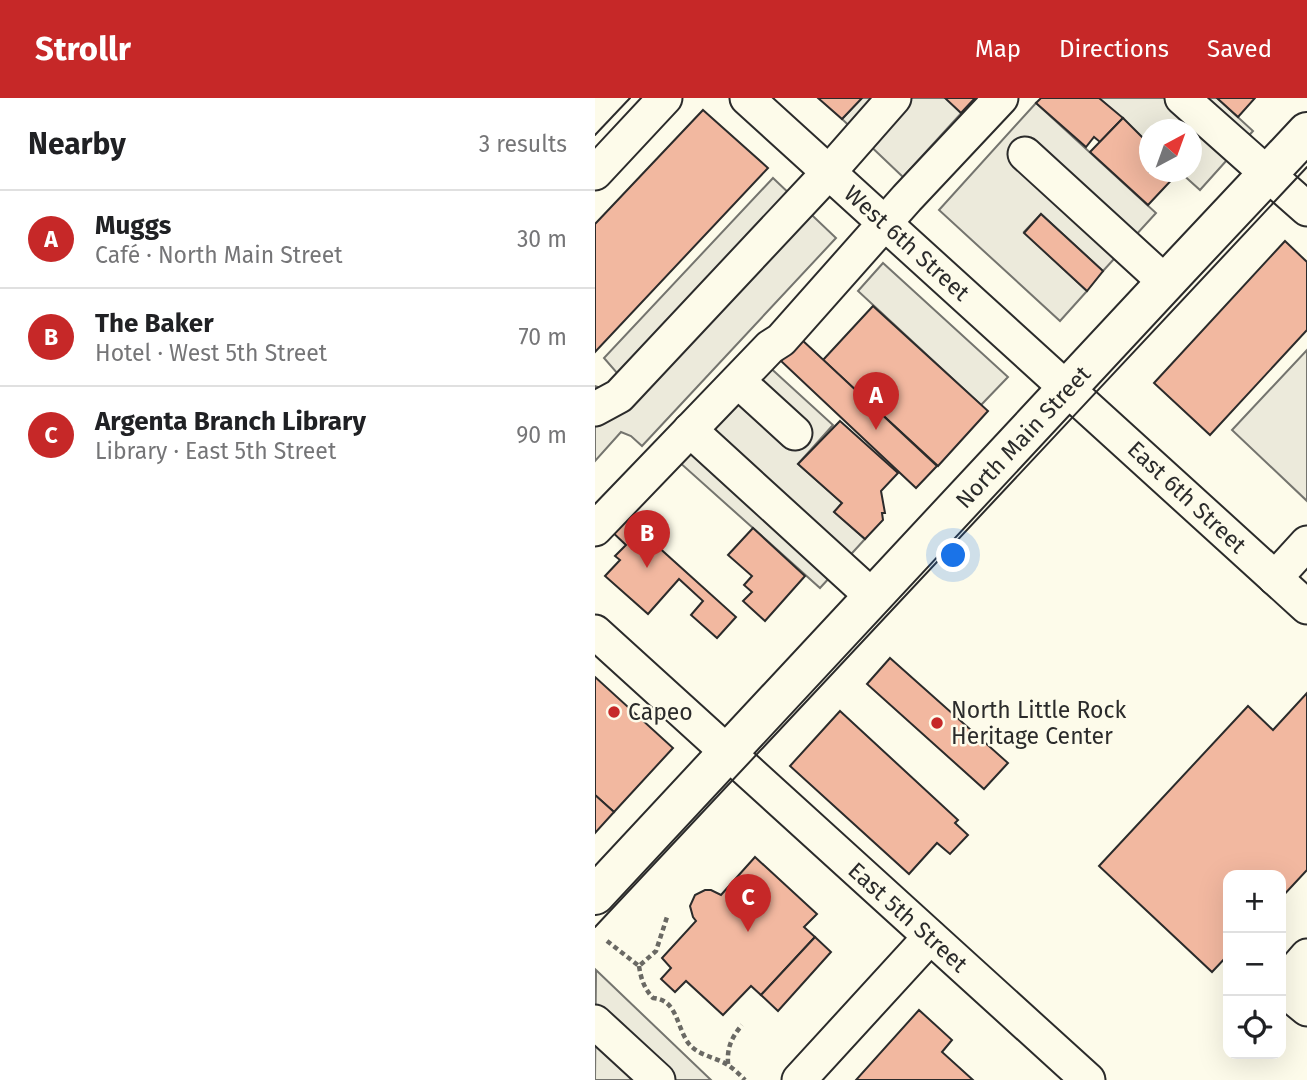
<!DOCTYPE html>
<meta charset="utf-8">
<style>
:root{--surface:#fff;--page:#f2f2f2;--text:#202124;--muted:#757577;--line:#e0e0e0;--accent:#c62828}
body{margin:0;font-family:"Fira Sans",sans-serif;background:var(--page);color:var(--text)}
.controls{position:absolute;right:21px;bottom:21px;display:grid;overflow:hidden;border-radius:14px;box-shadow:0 7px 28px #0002}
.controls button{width:63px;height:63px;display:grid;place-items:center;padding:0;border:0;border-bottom:2px solid var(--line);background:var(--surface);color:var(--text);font:35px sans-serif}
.compass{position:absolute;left:544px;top:21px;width:63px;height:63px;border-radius:50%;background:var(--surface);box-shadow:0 7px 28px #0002;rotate:41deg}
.you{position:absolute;left:359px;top:458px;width:24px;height:24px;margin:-18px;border:5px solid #fff;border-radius:50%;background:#1a73e8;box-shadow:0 0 0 10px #1a73e833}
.badge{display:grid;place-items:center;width:46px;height:46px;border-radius:50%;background:var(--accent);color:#fff;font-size:23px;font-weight:700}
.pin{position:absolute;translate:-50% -58px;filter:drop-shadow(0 2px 4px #0008)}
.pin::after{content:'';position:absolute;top:37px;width:24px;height:21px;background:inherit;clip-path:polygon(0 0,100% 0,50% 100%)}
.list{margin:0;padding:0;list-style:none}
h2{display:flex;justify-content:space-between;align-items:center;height:91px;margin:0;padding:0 28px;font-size:30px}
h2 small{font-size:23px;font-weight:400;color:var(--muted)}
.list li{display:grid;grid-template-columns:46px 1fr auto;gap:21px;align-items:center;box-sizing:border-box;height:98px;padding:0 28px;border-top:2px solid var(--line)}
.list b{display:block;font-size:26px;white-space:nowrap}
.list p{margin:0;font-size:23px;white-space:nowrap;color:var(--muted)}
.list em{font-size:23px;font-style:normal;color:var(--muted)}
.icon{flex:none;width:38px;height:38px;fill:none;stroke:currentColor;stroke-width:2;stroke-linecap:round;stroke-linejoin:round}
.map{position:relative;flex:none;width:712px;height:982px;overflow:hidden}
header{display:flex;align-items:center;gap:42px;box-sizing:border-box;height:98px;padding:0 35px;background:var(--accent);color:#fff}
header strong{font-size:33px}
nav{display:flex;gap:38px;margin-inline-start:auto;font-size:24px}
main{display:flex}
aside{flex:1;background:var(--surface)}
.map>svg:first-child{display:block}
.parking{fill:#eceadb;stroke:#74746e;stroke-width:2}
.building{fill:#f2b8a0;stroke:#2b2b2b;stroke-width:2}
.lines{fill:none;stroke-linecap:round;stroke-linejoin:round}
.minor-casing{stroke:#2b2b2b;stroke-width:37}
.major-casing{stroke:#2b2b2b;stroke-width:42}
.path{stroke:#6a6964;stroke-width:4.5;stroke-dasharray:5 3.5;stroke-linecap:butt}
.minor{stroke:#fdfbea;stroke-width:33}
.major{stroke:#fdfbea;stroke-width:38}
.tram{stroke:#2b2b2b;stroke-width:2}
.poi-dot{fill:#c62828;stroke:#fdfbea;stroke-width:2.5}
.labels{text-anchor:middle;stroke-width:5;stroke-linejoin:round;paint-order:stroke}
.street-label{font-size:23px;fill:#2b2b2b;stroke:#fdfbea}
.poi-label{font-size:23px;fill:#2b2b2b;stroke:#fdfbea;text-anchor:start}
</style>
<header>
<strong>Strollr</strong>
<nav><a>Map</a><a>Directions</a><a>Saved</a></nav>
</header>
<main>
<aside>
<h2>Nearby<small>3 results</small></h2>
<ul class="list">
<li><span class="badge">A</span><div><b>Muggs</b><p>Café · North Main Street</p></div><em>30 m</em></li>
<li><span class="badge">B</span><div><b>The Baker</b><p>Hotel · West 5th Street</p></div><em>70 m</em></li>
<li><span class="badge">C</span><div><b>Argenta Branch Library</b><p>Library · East 5th Street</p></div><em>90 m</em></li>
</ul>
</aside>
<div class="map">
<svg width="712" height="982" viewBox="0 0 712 982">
<rect width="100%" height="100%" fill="#fdfbea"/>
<!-- parking -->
<g class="parking">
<path d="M267,0H380L308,79L247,21Z"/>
<path d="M504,0H622L658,33L605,92L585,74H596V32H554V46Z"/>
<path d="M441,5L561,115L508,173L446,116L429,134L492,193L465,223L344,112Z"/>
<path d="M178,80L241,140L47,348L36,338L26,334L0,363V288L6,290L16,285L23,276L9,260Z"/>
<path d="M288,165L413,279L386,307L263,193Z"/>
<path d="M712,252V403L637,332Z"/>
<path d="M170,265L238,327L203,366L247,405L239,414L270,441L225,490L83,363Z"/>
<path d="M1,872L116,982H0Z"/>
</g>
<!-- building -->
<g class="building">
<path d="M223,0H267L247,21Z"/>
<path d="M350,0H380L366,15Z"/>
<path d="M446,0H504L528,20L505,44L499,39L491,49L441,5Z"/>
<path d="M622,0H660L643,19Z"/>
<path d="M108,12L173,70L0,254V126Z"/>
<path d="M528,20L554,46V74H584L553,107L495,54Z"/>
<path d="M446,116L508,173L492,193L429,135Z"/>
<path d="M690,143L712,164V232L615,337L559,285Z"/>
<path d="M278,208L393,313L343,368L228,262Z"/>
<path d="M206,241L342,368L321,390L186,263Z"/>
<path d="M245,323L303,375L286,393L290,415H287L288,422L270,441L239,414L247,405L203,366Z"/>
<path d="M29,413L52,434L50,437L141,519L122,540L96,517L108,503L84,481L53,516L10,478L25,462L20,458L31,447L13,430Z"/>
<path d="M158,430L210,478L170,523L148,503L157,494L149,487L157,478L133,457Z"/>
<path d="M295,560L413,665L389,691L272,586Z"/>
<path d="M0,579L78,650L19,714L0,697Z"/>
<path d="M712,595V772L686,800V777H633V857L617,874L504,768L653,608L678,632Z"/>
<path d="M245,613L363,722L360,725L373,737L355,756L342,745L314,776L195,668Z"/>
<path d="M0,697L19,714L0,735Z"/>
<path d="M160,759L222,816L209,829L220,839L166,897L156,888L128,917L91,883L80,894L66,881L76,870L67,860L101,823L98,819L95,808L100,797L110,792H116L126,797Z"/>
<path d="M220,839L236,854L183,913L166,897Z"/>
<path d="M324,912L357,942L347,954L378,982H261Z"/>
</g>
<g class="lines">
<defs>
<g id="minor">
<path d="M152,0L712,509"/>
<path d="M587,0L712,111"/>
<path d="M430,56L570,184"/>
<path d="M0,75L70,0"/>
<path d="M143,283L200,335"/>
<path d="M0,311L24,298L234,74L299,0"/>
<path d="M95,332L279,500"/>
<path d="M0,431L175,249L186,242L312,100L406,0"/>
<path d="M680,480L712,445"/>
<path d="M0,534L493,982"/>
<path d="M712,858L699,873L701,902L712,911"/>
<path d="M0,924L63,982"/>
<path d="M204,982L335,839"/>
</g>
<path id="major" d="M0,797C238,544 473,287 712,34"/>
</defs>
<!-- minor casing -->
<use href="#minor" class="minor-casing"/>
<!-- major casing -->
<use href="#major" class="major-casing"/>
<!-- path -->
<g class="path">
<path d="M12,843L44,868L61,853L72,819"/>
<path d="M44,868C46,881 49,890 58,900C83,902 81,929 94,946C104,958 121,959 133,967C139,971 145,977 150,982"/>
<path d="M133,966C132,950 136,940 147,927"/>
</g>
<!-- minor -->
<use href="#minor" class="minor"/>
<!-- major -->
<use href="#major" class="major"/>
<!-- tram -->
<g class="tram">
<path d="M0,37L35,0"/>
<path d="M0,829L712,69"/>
</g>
</g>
<!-- markers -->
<g class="poi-dot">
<circle cx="19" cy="614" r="7"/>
<circle cx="342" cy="625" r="7"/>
</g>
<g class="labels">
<!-- street labels -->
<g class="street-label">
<text transform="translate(312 145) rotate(42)" y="8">West 6th Street</text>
<text transform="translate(428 339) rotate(-47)" y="8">North Main Street</text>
<text transform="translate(592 399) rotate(43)" y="8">East 6th Street</text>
<text transform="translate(313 819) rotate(42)" y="8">East 5th Street</text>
</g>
<!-- poi labels -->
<g class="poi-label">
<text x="356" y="620">North Little Rock<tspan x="356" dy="26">Heritage Center</tspan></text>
<text x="33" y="622">Capeo</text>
</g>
</g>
</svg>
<div class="controls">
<button>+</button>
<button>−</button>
<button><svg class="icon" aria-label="locate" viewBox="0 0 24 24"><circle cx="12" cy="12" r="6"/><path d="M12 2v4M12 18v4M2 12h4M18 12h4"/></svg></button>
</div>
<svg class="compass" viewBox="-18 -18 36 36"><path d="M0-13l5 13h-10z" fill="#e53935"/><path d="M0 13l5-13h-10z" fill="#757577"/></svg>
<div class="you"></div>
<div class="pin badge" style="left:281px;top:332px">A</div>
<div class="pin badge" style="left:52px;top:470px">B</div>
<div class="pin badge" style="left:153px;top:834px">C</div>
</div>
</main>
